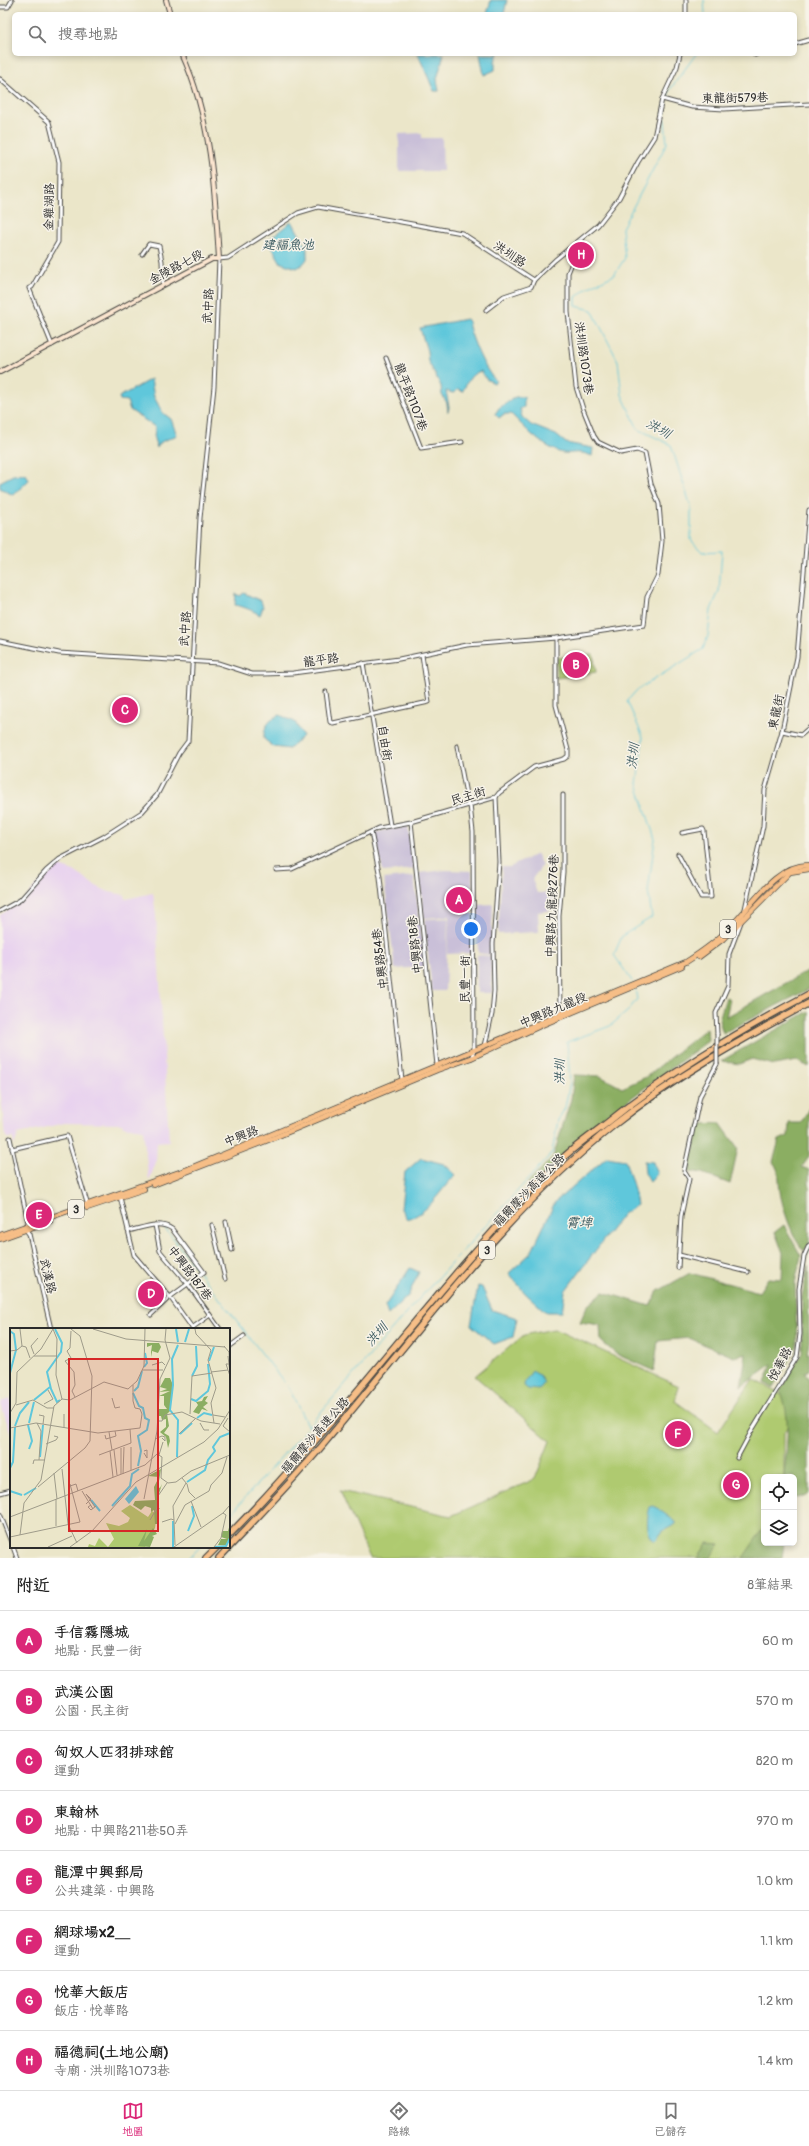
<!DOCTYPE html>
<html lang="zh-TW">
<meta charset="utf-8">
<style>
:root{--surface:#fff;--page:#f6f6f6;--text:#222;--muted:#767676;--line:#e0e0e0;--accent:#db2777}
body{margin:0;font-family:Pangolin,"LXGW WenKai TC",sans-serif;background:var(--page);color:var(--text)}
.controls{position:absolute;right:12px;bottom:12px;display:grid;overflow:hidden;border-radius:6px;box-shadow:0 2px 6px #0003}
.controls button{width:36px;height:36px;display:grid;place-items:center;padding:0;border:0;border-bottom:1px solid var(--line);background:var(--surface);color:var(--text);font:20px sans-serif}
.you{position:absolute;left:471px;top:929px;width:14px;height:14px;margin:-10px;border:3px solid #fff;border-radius:50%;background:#1a73e8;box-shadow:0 0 0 6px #1a73e833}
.badge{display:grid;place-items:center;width:26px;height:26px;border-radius:50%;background:var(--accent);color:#fff;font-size:13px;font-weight:700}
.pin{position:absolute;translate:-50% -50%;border:2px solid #fff;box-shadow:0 1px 4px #0006}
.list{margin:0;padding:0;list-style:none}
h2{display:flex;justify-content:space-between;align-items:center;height:52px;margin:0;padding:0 16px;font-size:17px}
h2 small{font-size:13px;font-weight:400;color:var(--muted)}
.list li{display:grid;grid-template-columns:26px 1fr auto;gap:12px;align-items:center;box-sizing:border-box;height:60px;padding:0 16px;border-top:1px solid var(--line)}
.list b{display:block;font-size:15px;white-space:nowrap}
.list p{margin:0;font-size:13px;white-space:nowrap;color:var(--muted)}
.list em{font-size:13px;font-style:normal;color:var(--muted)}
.icon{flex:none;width:22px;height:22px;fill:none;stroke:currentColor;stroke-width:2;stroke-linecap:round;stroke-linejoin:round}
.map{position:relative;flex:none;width:809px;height:1558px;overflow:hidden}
.search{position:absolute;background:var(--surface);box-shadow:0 2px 6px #0003;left:12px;right:12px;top:12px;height:44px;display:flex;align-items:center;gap:10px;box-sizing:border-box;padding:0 14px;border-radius:6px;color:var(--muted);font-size:15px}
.sheet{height:532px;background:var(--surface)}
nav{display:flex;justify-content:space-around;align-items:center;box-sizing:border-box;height:56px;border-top:1px solid var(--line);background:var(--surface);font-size:11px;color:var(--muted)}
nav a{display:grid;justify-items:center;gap:2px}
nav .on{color:var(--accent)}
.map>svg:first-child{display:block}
.built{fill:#e8d2ef}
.industrial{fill:#c9bfd8}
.green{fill:#afca70;stroke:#6d7a4e}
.forest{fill:#8bae62;stroke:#5b6c46}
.water{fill:#5fc7db;stroke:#457983}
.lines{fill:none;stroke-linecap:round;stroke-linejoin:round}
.stream{stroke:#5fc7db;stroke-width:1}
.street-casing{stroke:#484743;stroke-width:5}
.secondary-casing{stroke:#484743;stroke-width:6}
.primary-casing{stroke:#484743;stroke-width:6}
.highway-casing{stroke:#484743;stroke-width:8}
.street{stroke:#fff;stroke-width:3}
.secondary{stroke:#fbe5cf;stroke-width:4}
.primary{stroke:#f6be87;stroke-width:4.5}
.highway{stroke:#f6be87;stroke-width:5.5}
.street-bridge-casing{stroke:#484743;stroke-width:5;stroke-linecap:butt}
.street-bridge{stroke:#fff;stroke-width:3}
.labels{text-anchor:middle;stroke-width:3;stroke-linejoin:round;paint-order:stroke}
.shield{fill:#f7f3e8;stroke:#686764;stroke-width:1}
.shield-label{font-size:11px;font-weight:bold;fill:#2b2b2b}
.street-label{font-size:12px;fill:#2b2b2b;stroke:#f7f3e8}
.water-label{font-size:13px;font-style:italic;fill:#3b5a60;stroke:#f7f3e8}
.inset-river{fill:none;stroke:#5fc7db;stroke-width:2}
.inset-road{fill:none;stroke:#9e9b8a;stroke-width:1}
.view{fill:#d62828;fill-opacity:0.15;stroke:#d62828;stroke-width:2}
.inset-edge{fill:none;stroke:#2b2b2b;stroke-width:2}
</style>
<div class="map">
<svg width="809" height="1558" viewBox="0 0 809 1558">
<rect width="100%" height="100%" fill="#f7f3e8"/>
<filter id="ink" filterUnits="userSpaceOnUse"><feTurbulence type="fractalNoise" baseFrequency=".025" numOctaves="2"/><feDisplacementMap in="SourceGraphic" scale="8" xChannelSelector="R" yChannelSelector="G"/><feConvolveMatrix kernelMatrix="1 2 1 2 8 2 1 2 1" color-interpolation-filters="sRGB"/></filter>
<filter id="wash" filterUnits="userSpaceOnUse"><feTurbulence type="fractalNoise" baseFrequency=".012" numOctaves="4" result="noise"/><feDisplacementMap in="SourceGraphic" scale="16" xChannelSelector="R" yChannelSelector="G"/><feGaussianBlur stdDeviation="0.9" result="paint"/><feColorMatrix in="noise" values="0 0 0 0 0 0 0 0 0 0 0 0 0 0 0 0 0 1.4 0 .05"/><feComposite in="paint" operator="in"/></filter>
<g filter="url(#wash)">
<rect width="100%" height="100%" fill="#ebe6c9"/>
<!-- built -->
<g class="built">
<path d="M59,866L74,871L94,885L109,892L125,895L126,899L153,893L156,916L169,1141L157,1142L156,1162L149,1181L143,1129L123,1126L122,1124L64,1123L18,1134L14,1146L13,1138H7L5,1135L0,1088V915L24,900L35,886Z"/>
<path d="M11,1399V1434L0,1402Z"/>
</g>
<!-- industrial -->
<g class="industrial">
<path d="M422,133V138H442L443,171H399V134Z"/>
<path d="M408,826L414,869L383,872L375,833L388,829Z"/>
<path d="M537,854L542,866L532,879L537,893L555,892V910L538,912L539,932L498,934L502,867H510Z"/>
<path d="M446,870L472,871L473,953L447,954L449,916L424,918L419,873Z"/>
<path d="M414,876L425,964L423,967L395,969L384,879Z"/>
<path d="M493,904L491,955L478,953L477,905Z"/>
<path d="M448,918L445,991H432L424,919Z"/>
<path d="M477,955L491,956L492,993H477Z"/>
</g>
<!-- green -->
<g class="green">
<path d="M593,654L596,672L557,678V658Z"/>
<path d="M554,1329L679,1386L675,1401L718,1432L753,1379L799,1403L784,1433V1477H764V1543L761,1558H370L340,1491L451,1516L535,1479L550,1441L475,1376L524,1335Z"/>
</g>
<!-- forest -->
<g class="forest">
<path d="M809,970V989L723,1033L719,1020L726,997L730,999L726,1017Z"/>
<path d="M809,1011V1067L797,1061L774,1065L752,1059L739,1064L721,1061Z"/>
<path d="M707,1028L708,1041L607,1116L563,1155L530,1187L528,1183L553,1157L571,1099L574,1075L600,1076L622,1088L646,1077Z"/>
<path d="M809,1108V1157L802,1167L809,1170V1244L804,1251C793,1240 782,1207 780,1191C778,1180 781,1172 773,1162L779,1140L788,1136L789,1123H801Z"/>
<path d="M720,1123L738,1148L730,1184L702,1173L689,1171L699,1124Z"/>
<path d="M784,1225L801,1256L795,1283L797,1346L773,1388L765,1383L772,1364L741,1387L746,1354L734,1357L689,1338L658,1341L654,1371L616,1354L601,1341L600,1325L580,1322L587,1306L603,1292L650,1306L658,1291L690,1273L759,1292L768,1278L782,1279L783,1253L775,1232Z"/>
<path d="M808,1266L809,1341L807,1354L809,1353V1370L805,1372L809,1380V1494L798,1498L794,1497V1477H784C786,1449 792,1416 780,1390L802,1353V1297Z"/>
<path d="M762,1530H764V1543H784L782,1558H743Z"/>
<path d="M707,1543L720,1544L710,1558H698Z"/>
</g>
<!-- water -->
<g class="water">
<path d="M491,0H507L504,14H487Z"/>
<path d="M418,54H444L437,79L439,91H434Z"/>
<path d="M480,54H498L495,61V70L484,75Z"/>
<path d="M292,221L307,249V259L303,264L297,268L281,263L268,240Z"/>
<path d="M466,319L468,321C469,333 486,375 497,381L494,383L486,379L481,371C469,374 467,384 462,392L459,389L453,393L446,391L449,407L448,412L447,403L442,395L441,386L428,361L427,351L420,328Z"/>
<path d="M151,379L154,397L163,413L171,419L177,435L161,442L157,448L154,439L155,427L130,410L127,401L120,400L119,397Z"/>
<path d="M515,397H524V407L520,409L522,417L531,425L556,435L566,443L593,448L592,456C577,449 570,456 559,452C539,444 526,429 511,414H504L499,418L495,414L499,408Z"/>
<path d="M26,474L29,480L13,495L0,488V482L13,475Z"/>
<path d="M244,593L261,601L263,607L260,615C254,611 242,606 235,605L236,594L240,596Z"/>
<path d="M280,715L295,722L303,736L289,749L274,747L264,739C263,728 269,719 280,715Z"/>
<path d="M607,1157L625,1160L634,1189L637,1205L623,1214L565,1291L562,1312H546L525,1293L509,1273L531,1253L555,1202Z"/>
<path d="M421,1158L444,1164L456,1175C439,1190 430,1213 407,1219L401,1209L405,1172Z"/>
<path d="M644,1161L653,1162L657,1174L650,1182L645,1173Z"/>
<path d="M410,1268L419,1272L408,1296L388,1315L385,1306Z"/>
<path d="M478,1286L482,1287L492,1310L517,1318L513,1337L494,1344L471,1325Z"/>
<path d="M532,1371L539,1375L544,1383L539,1390L528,1389L524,1386L525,1381Z"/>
<path d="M654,1506L676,1522V1524L663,1531L655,1541C645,1534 647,1517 650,1507Z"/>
</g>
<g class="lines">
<!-- stream -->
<g class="stream">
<path d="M704,0L705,14"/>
<path d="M667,99L669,91L696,54"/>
<path d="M632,981L614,955L622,936L652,917L648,891L655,839L637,784L643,737L627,701L637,690L703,649L708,636L711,610L719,591L722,551L702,552L691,540V507L671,445L638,429L622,395L618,361L592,310L576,306V297L587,288L614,275L625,258L622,228L667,143L664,114L666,102"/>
<path d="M165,1228L284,1382"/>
<path d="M288,1386L308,1427"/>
<path d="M302,1434L408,1311L552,1153L558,1120L565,1108L570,1082L567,1042L610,1026L628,1011L637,999L635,988"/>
<path d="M229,1516L298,1438"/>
<path d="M189,1558L200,1547"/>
</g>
</g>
</g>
<g filter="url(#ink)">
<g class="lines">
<defs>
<g id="street">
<path d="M0,7H8L12,0"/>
<path d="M686,14V0"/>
<path d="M795,44L809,40"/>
<path d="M755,55L757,54"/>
<path d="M0,79L49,122L59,162L58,242L32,287L29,288L52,345"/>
<path d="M662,99L692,107L724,109L809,104"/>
<path d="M142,254L149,244L159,246L162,261L163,285"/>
<path d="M486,310L504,296L531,287L534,280"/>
<path d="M386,358L421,448L462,442"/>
<path d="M0,641L59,653L218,663L252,674H264L293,673L399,659L467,645L556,638L644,625L647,597L658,575L662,541L659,504L651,484L645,453L637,450L621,453L598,442L594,436L583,409L576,387L568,312V273L581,240"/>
<path d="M363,663L390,825"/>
<path d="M326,692L330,722L333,723L429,702L422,655"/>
<path d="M782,731L801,735L809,728"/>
<path d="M457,746L468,805"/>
<path d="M470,805L473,832L474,1051L471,1058"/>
<path d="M411,822L437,1065"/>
<path d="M371,832L380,877L402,1080"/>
<path d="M678,854L701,897H711L704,831L703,829L682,833"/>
<path d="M276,870L292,869L379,828L411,822L496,797L499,793L534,767L564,759L568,756V750L556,705V638"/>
<path d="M745,909L763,826L765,790L782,731L797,657L809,510"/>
<path d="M0,911L20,900L46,871L60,859L103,837L142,812L157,795L179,753L188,741L200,518L214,387L219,259L228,258L298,213L318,207L462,233L534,280L555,260L598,225L619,198L638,162L654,137L662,99L677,67L680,54"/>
<path d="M560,1015L559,916L563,872V795"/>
<path d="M717,1034L716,1013L728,986L729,954L741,922"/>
<path d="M485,1046L492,1014L494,991L493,944L499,862L496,797"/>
<path d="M10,1138L28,1222L26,1230L29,1234L51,1329"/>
<path d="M12,1149L67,1136L88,1206"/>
<path d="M120,1197L134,1255L170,1297L193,1329"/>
<path d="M226,1222L232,1250"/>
<path d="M155,1225L160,1251L188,1284L220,1329"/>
<path d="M212,1225L225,1279"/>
<path d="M128,1231C143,1228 158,1220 172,1229L204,1272L170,1297L151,1315"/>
<path d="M679,1255L748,1272"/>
<path d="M678,1268L681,1216L689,1179L684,1171L700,1096L717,1064"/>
<path d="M144,1291L155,1281"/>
<path d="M192,1328L210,1315"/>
<path d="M229,1347L244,1336"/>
<path d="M737,1458L751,1432L797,1357L800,1334L799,1289L804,1256L809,1245"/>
<path d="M0,1493L11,1490"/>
<path d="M0,1514L11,1542"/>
<path d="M13,1547L17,1558"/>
</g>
<g id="secondary">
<path d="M166,0L170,14"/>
<path d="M0,372L212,259H219C215,190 211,117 182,54"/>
</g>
<g id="primary">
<path d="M699,957L723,939L790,872L809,869"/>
<path d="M153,1185L276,1137L437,1070L471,1058L542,1025L682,966"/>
<path d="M87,1208L144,1189"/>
<path d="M0,1235L188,1169L686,962C700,953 714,944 725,932C749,911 774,864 809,865"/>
<path d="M0,1239L50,1221"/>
</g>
<g id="highway">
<path d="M229,1535C348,1414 444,1274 565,1156C577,1145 590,1136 603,1126C667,1074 736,1033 809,994"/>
<path d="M206,1558L217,1547"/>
<path d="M219,1558C255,1519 293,1481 327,1440C418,1332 503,1214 614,1125C674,1077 742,1039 809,1003"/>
</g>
</defs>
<!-- street casing -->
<use href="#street" class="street-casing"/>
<!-- secondary casing -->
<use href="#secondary" class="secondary-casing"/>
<!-- primary casing -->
<use href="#primary" class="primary-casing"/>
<!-- highway casing -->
<use href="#highway" class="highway-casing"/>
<!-- street -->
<use href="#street" class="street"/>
<!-- secondary -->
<use href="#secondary" class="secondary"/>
<!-- primary -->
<use href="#primary" class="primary"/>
<!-- highway -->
<use href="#highway" class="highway"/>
<defs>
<path id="street-bridge" d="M717,1034V1064"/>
</defs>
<!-- street-bridge casing -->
<use href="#street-bridge" class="street-bridge-casing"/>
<!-- street-bridge -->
<use href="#street-bridge" class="street-bridge"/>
</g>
</g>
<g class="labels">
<!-- shield labels -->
<g class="shield">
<rect x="720" y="920" width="16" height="18" rx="3"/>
<rect x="68" y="1200" width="16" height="18" rx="3"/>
<rect x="479" y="1241" width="16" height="18" rx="3"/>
</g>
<g class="shield-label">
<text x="728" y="933">3</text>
<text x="76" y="1213">3</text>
<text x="487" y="1254">3</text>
</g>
<!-- street labels -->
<g class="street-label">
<text transform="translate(735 98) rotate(-1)" y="4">東龍街579巷</text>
<text transform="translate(49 207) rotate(-89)" y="4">金雞湖路</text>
<text transform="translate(510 254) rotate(34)" y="4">洪圳路</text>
<text transform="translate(176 267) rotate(-28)" y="4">金陵路七段</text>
<text transform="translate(208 306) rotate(-87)" y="4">武中路</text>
<text transform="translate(584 358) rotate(82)" y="4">洪圳路1073巷</text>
<text transform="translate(411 397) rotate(69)" y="4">龍平路1107巷</text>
<text transform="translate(185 629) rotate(-86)" y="4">武中路</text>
<text transform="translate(321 660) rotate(-8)" y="4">龍平路</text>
<text transform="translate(776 712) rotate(-78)" y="4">東龍街</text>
<text transform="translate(385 743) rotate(81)" y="4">自由街</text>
<text transform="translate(468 796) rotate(-17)" y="4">民主街</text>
<text transform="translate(552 906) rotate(-88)" y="4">中興路九龍段276巷</text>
<text transform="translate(415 945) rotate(-96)" y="4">中興路18巷</text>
<text transform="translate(380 959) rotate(-97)" y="4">中興路54巷</text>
<text transform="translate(465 979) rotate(-90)" y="4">民豐一街</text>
<text transform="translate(553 1010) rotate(-23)" y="4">中興路九龍段</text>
<text transform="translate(241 1136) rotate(-21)" y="4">中興路</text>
<text transform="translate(529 1190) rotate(-46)" y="4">福爾摩沙高速公路</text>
<text transform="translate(190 1273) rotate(53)" y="4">中興路187巷</text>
<text transform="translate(48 1276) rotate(77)" y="4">武漢路</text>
<text transform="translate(780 1364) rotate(-62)" y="4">悅華路</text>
<text transform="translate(315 1435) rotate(-49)" y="4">福爾摩沙高速公路</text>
</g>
<!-- water labels -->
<g class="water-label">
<text x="288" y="249">建福魚池</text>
<text transform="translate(659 428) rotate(29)" y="5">洪圳</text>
<text transform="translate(632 756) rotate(-83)" y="5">洪圳</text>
<text transform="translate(559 1072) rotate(-90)" y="5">洪圳</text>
<text x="579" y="1227">霄埤</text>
<text transform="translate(376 1334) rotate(-49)" y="5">洪圳</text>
</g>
</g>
<!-- overview -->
<g transform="translate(10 1328)">
<rect width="220" height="220" fill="#ebe6c9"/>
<path d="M120,177L138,189L142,183L147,186L145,200L135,219H78L79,216L85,218L89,210L98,219L104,211L96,195L109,198L118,194L120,190L111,183Z" fill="#afca70"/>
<path d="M137,15H149L151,19L148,25L142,23V29L141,24L142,17L137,19ZM155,50H160L163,57L160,83L157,86L159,98L154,105L159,108L160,113L158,120L156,109L150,104L156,99V91L152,92L151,88H148L149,81H157L154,77V68H149L160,63L149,64L157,61L150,59ZM198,68L195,73L198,75L193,79L198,83L192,81L189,86L183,84L188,77L186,74L192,73L194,69ZM151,141L148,159L150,160L152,156L148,169V180H150L148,182V196H145L144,182L141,184V180L135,178L131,182L123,177L125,173L145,172L144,159L149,149L138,148ZM220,196V209L216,217H208L211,211H217L211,209L212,203H218ZM143,200L147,206L142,208L144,209L140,219L128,218L137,201L134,213Z" fill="#8bae62"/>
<path d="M126,158L129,164L119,176L115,171Z" fill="#5fc7db"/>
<path class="inset-river" d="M45,1L52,15L51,24L37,44L41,61L47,74L50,72M166,1L168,14M0,3L4,6L6,22L0,45M175,14L179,1M199,33L204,19M134,39L137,35L135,25M182,48L187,38L186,18M124,63L128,59L132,43M123,65L129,78L133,80L135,90L139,92L137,102L128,108L131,123L128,138M181,71L186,73L198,63L200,56L198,36M24,72L40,59M187,90L194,85L202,87M19,95L24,74M18,97L22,113L19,121M5,98L10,85L19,74M170,106L182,95M30,129L33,97M167,129L168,92L160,82L163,57L162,31L168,17M0,140L3,134L5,99M177,154L195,142L198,132L205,123L203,119L210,109L220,105M0,163L12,167M14,167L26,160M81,172L90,183M102,178L120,158L122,146L129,141M163,193V219M178,203L184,188L182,178M205,219L216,218L220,210"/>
<path class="inset-road" d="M10,1L12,18M43,1L47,11L46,47L52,71M83,1L116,11L215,19M185,1L186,6L201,22L198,32L206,60L201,75L204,95M61,3L60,20L57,23L61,30L55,33L64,44L65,57L62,63L65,69M12,18L16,19L20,30M214,18L219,24L220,44M0,23L7,22L12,18M24,26L21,18L28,10M24,28H47M218,28L220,46M220,36H216L220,48M142,37L152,34L155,37M132,42H153M201,44L218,42M102,70L105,80L110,79M52,71L60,72L94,54L118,61L127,53L134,38L135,1M34,76L43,71L38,62M6,77L23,72L37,80H44M0,85L6,75L7,44L31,21L43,1M180,86L182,48L202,45M29,87L34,88L33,96M203,87L215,89M218,90L213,98L220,104M148,93H152L155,87L172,84L191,93L210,96M27,95L31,103L29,132M190,95L194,102H199M0,100L26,95L88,105L130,100L132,86L130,81L125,80L123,73V57M54,100V86M99,104L102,122M169,106L186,90M95,107L96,111L106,108L105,103M145,111L152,108L155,109V113L152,110M36,116L46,112L48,109L44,108M111,120V146M104,122L107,147M100,123L103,149M134,125L137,130V122L134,123M89,127L121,115L120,101M149,127L153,114M23,136L24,132H35M52,141L58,196L67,215M121,142V119M44,145L47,171M113,146L114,119M172,150L177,156L179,164L185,170M60,158L66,156L68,163M28,159L75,120L80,113L82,48L70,8L61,1M72,163L83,181M76,166L85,179M46,171V198M134,171L147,103L150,51L160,30L155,12L156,1M181,173L191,199M76,176L81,171L76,166M81,177L78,179L81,182L86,178M0,189L135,137L147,126L152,129L151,150L158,155L166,154L181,143L220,127M140,192L147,180L148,168L157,155M164,192L163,178L176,155M152,194L161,191L164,192L165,217M165,196L175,177L199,163L201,157L212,145L217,129M10,207L14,175L31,152L44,78L52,71M0,209L70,194L60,156M38,219L62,208M60,219L82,203L126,154L194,114L208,101L220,82M164,219L213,185L220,177M204,219L211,210L216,187L213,185"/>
<path class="view" d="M59,31H148V203H59Z"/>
<rect width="220" height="220" class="inset-edge"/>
</g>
</svg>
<div class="controls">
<button><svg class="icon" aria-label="locate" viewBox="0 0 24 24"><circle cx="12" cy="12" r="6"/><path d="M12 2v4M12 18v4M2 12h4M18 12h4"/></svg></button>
<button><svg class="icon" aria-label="layers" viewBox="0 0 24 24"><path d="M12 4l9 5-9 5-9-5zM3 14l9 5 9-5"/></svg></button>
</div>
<div class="you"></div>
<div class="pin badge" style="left:459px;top:900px">A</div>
<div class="pin badge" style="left:576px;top:665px">B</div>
<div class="pin badge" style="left:125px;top:710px">C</div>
<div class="pin badge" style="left:151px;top:1294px">D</div>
<div class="pin badge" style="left:39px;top:1215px">E</div>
<div class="pin badge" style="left:678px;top:1434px">F</div>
<div class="pin badge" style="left:736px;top:1485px">G</div>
<div class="pin badge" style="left:581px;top:255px">H</div>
<div class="search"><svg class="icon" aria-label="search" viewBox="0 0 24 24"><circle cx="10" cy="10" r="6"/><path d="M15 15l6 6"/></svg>搜尋地點</div>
</div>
<section class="sheet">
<h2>附近<small>8筆結果</small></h2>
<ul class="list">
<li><span class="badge">A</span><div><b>手信霧隱城</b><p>地點 · 民豐一街</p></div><em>60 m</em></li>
<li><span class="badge">B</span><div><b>武漢公園</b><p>公園 · 民主街</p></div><em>570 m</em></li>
<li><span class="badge">C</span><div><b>匈奴人匹羽排球館</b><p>運動</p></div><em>820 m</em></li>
<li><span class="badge">D</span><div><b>東翰林</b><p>地點 · 中興路211巷50弄</p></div><em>970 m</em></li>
<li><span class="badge">E</span><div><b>龍潭中興郵局</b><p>公共建築 · 中興路</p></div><em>1.0 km</em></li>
<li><span class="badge">F</span><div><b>網球場x2＿</b><p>運動</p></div><em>1.1 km</em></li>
<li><span class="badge">G</span><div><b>悅華大飯店</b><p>飯店 · 悅華路</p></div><em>1.2 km</em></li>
<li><span class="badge">H</span><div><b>福德祠(土地公廟)</b><p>寺廟 · 洪圳路1073巷</p></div><em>1.4 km</em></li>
</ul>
</section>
<nav>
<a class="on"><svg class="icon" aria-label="map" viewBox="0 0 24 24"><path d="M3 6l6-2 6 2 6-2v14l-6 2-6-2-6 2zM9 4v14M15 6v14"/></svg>地圖</a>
<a><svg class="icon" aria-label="directions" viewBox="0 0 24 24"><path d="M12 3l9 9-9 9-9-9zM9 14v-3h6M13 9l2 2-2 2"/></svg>路線</a>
<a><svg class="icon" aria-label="saved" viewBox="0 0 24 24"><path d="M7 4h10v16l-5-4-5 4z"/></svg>已儲存</a>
</nav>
